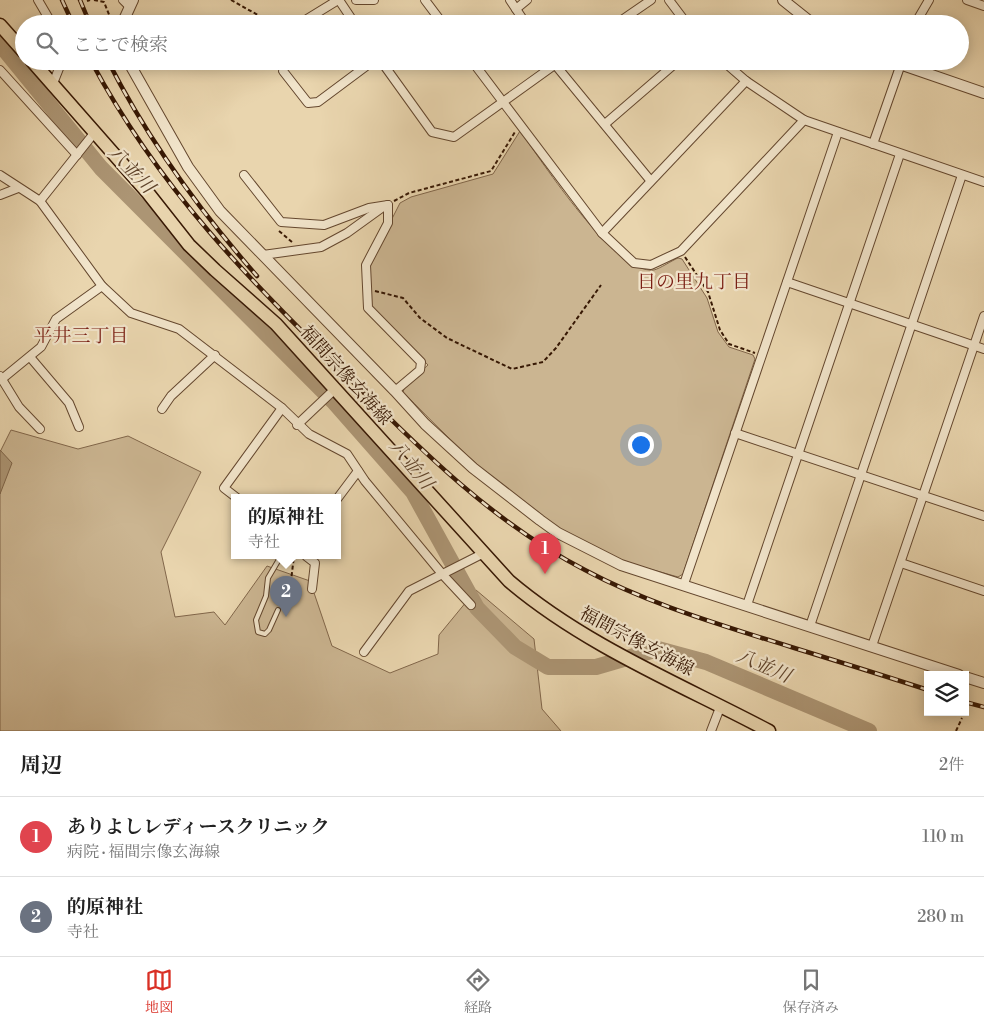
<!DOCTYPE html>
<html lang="ja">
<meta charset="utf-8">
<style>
:root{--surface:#fff;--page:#f2f2f2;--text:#222;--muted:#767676;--line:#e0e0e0;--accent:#d93025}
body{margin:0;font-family:"Libre Bodoni","Noto Serif JP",serif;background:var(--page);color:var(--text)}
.controls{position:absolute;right:15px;bottom:15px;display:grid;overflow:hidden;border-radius:0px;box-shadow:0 2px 12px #0003}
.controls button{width:45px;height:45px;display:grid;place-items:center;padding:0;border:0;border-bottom:1px solid var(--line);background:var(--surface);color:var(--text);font:25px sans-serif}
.you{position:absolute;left:640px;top:444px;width:18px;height:18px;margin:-12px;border:4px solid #fff;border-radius:50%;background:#1a73e8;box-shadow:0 0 0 8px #1a73e833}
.badge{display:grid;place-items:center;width:32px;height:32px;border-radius:50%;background:var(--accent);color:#fff;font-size:16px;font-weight:700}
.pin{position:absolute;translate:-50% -41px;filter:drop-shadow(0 1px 2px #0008)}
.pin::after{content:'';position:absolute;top:26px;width:18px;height:15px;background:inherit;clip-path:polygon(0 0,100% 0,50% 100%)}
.popup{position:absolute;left:231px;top:494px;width:110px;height:65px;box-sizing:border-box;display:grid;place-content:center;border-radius:0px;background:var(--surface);filter:drop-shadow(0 1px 4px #0005);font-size:16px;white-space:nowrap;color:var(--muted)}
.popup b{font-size:19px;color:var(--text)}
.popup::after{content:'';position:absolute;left:50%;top:100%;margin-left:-10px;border:10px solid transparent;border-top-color:var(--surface)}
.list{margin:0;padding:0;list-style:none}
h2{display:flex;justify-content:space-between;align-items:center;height:65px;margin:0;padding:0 20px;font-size:21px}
h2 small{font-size:16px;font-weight:400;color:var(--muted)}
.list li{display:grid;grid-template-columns:32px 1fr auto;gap:15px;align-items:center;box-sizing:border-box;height:80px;padding:0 20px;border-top:1px solid var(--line)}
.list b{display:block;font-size:19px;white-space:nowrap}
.list p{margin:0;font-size:16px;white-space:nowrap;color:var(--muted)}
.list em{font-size:16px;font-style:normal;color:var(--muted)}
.icon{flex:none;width:28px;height:28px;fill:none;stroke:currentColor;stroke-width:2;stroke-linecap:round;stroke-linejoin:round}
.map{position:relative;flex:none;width:984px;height:731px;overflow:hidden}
.search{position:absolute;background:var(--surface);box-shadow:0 2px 12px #0003;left:15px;right:15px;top:15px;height:55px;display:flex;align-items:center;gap:12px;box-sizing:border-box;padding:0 18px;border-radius:28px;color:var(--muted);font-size:19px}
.sheet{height:225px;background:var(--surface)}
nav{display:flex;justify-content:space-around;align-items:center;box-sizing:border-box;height:70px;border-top:1px solid var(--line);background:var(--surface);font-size:14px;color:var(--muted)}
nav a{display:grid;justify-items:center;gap:2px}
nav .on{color:var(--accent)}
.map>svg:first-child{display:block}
.green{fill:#cbb591;stroke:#81664a}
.water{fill:#ac9574;stroke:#7d6347}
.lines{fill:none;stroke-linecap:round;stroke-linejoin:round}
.stream{stroke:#7d6347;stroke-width:2.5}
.river{stroke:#ac9574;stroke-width:16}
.service-casing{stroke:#64472e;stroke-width:6}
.minor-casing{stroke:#64472e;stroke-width:10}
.tertiary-casing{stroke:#64472e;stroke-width:12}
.primary-casing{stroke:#371804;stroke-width:15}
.path{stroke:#371804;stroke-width:2;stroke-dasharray:4 2.5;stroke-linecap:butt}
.service{stroke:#f1e4ca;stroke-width:4}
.minor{stroke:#f1e4ca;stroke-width:8}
.tertiary{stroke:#f1e4ca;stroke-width:10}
.primary{stroke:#e9d5ae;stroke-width:12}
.rail-casing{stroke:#371804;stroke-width:4.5}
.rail{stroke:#f1e4ca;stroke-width:2.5;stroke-dasharray:8;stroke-linecap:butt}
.labels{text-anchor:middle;stroke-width:4.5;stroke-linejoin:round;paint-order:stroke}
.street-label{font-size:18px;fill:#371804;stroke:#f1e4ca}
.water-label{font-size:19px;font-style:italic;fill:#60442b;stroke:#f1e4ca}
.neighbourhood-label{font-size:19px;fill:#7a1f14;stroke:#f1e4ca}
</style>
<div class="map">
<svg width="984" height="731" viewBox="0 0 984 731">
<rect width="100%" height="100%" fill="#e9d5ae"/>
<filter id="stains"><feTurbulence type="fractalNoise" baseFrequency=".004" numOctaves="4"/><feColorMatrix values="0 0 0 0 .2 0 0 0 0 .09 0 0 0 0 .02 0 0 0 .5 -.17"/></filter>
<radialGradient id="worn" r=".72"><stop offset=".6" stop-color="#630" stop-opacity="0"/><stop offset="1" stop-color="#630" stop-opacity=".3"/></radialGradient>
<!-- green -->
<g class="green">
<path d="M520,131C542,161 615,275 654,270C661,268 671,261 678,258L682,259L707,298L718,332L729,347L753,355L755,359L683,574L678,577C658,571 636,566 616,558C535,526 463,453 403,392L405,386L428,365L371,306L369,264L400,203L411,197L493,174Z"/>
<path d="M11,430L78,449L128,436L201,472L161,552L175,617L214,612L225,625L267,566L310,581L332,646L390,673L438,654L439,635L476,590L534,639L542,709L561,731H0V452Z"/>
</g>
<!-- water -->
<path class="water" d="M0,450L12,463L0,494Z"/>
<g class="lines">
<!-- stream -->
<g class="stream">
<path d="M42,24L43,23"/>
<path d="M4,48L12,43"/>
</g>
<!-- river -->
<path class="river" d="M0,44L101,168L333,401L413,492L477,608L515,647L548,667H596L658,649L706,662L869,731"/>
<defs>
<path id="service" d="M278,610L269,630L265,634L258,632L256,620L266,596L268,578L281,556"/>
<g id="minor">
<path d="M38,0L52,24"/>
<path d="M123,0L129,6"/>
<path d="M339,0L355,24"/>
<path d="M356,0H374"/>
<path d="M425,0L443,24"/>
<path d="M510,0L526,24"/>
<path d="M669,0L687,24"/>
<path d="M967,0L984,6"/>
<path d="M516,9L527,0"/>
<path d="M299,24L338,0"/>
<path d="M616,24L651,0"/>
<path d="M915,24L929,0"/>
<path d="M286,61L283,71L308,103L318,102L373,61"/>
<path d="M381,61L432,132L454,137L560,61"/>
<path d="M472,61L602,233L634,263L651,265L681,251L804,120"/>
<path d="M723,61L746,81L804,120L984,182"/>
<path d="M553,62L650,180"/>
<path d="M0,70L77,155"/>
<path d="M52,86L62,61"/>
<path d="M605,124L678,61"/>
<path d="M873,144L902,61"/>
<path d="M0,175L40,201L102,286L131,313L179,329L282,408L309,434L347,454L365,481L443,575L471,605"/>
<path d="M244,175L281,222L324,225L369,208L388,205"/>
<path d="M0,195L18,188"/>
<path d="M40,201L95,132"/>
<path d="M388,205V223L366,265L368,308L421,362L420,370L395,391"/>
<path d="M602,233L746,81"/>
<path d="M263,255L321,247L347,233L383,207"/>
<path d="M787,282L984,349"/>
<path d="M30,357L69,403L79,427"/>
<path d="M0,376L19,407L40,429"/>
<path d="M2,379L41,347L56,319L102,286"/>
<path d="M162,409L171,396L215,355"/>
<path d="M297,425L335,389"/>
<path d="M735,433L984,516"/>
<path d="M237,498L224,488L282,408"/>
<path d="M337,499L358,471"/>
<path d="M306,556L315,563L312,589"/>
<path d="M901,563L984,591"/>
<path d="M684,584L838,132"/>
<path d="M747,605L900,154"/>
<path d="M810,626L962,175"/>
<path d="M872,646L984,316"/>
<path d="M364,652L409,591L482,554"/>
<path d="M711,731L721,705"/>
</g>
<g id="tertiary">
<path d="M783,0L813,24"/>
<path d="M122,24L133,0"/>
<path d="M128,61L188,167L220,211L395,391L425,424L473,468L540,520L558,533L621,565L959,675"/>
<path d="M891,61L984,93"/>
<path d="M965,677L984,683"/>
</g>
<g id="primary">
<path d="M0,25L24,52"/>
<path d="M32,61L148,193L189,245L215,270L276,324L509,581C584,645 682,685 769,731"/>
</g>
</defs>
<!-- service casing -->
<use href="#service" class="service-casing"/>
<!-- minor casing -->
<use href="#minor" class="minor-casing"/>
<!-- tertiary casing -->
<use href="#tertiary" class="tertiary-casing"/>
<!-- primary casing -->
<use href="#primary" class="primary-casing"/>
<!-- path -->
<g class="path">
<path d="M94,0L104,2L112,22"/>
<path d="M231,0L274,24"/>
<path d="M87,1L90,0"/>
<path d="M394,201L409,193L491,171L515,132"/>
<path d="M279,231L292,242"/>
<path d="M685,257L708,292L720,330L729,344L755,353"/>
<path d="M375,291L403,298L420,318L447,338L512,369L543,362L556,348L601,285"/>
<path d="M290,589L294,556"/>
<path d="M956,731L962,718"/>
</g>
<!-- service -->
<use href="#service" class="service"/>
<!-- minor -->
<use href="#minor" class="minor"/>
<!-- tertiary -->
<use href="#tertiary" class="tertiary"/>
<!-- primary -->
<use href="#primary" class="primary"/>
<defs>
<g id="rail">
<path d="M62,0L73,24"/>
<path d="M80,0L90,24"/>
<path d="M91,61C160,190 248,278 350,379C422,451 494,523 585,570C641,600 702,619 762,638C817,655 873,672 928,690"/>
<path d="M108,61C148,140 199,210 257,276"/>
<path d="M965,702L984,707"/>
</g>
</defs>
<!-- rail casing -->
<use href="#rail" class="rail-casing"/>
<!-- rail -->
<use href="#rail" class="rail"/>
</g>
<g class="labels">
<!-- street labels -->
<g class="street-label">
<text transform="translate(346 375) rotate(48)" y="6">福間宗像玄海線</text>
<text transform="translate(637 641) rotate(28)" y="6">福間宗像玄海線</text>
</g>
<!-- water labels -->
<g class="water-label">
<text transform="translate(132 169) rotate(46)" y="7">八並川</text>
<text transform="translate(412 464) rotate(51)" y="7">八並川</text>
<text transform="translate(764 665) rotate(23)" y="7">八並川</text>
</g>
<!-- neighbourhood labels -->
<g class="neighbourhood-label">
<text x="694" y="288">日の里九丁目</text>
<text x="81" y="342">平井三丁目</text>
</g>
</g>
<rect width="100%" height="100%" filter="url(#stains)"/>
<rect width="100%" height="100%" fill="url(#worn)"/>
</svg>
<div class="controls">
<button><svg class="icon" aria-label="layers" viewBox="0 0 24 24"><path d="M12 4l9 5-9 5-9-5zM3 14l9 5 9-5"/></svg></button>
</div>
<div class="you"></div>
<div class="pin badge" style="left:545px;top:574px;background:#e0444e">1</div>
<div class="pin badge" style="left:286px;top:617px;background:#6b7280">2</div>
<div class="popup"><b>的原神社</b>寺社</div>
<div class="search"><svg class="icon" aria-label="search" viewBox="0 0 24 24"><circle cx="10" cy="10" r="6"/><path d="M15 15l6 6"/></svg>ここで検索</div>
</div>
<section class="sheet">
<h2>周辺<small>2件</small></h2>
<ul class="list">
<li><span class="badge" style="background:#e0444e">1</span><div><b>ありよしレディースクリニック</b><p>病院 · 福間宗像玄海線</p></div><em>110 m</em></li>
<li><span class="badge" style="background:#6b7280">2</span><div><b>的原神社</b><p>寺社</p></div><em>280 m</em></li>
</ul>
</section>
<nav>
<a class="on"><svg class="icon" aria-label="map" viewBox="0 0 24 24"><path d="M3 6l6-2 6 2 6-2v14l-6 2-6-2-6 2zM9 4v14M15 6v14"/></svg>地図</a>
<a><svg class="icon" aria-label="directions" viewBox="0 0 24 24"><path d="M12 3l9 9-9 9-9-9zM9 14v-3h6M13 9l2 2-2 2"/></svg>経路</a>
<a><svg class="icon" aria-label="saved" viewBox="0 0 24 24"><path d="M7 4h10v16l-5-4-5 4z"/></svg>保存済み</a>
</nav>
